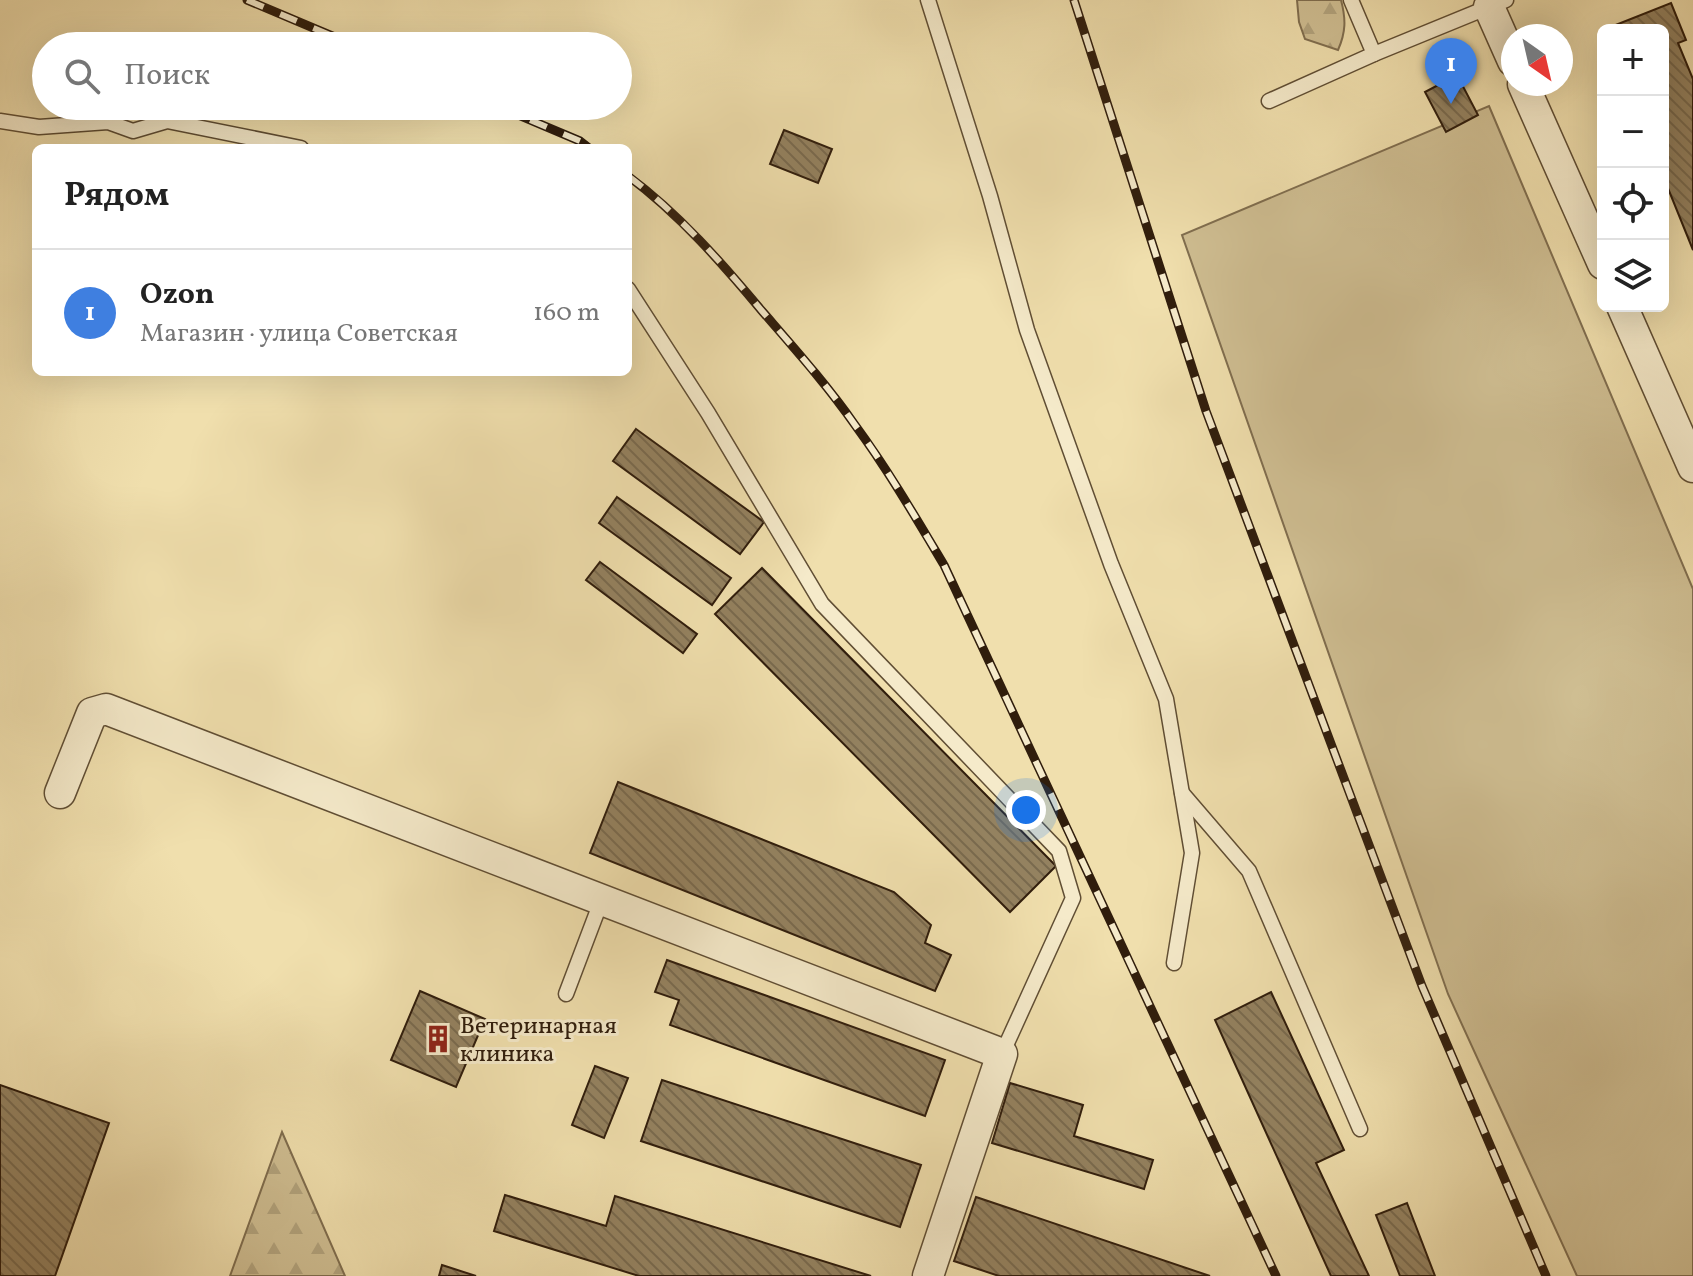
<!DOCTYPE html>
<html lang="ru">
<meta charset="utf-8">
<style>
:root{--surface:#fff;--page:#f2f2f2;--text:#222;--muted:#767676;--line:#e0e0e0;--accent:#2563eb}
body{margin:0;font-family:Vollkorn,serif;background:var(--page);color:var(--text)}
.controls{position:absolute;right:24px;top:24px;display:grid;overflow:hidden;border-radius:12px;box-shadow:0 8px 32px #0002}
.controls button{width:72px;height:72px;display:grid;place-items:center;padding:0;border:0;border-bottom:2px solid var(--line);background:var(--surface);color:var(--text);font:40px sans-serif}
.compass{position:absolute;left:1501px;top:24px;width:72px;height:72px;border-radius:50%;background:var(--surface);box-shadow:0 8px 32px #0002;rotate:146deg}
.you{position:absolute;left:1026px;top:810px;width:28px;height:28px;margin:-20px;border:6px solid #fff;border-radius:50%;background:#1a73e8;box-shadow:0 0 0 12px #1a73e833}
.badge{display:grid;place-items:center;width:52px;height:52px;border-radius:50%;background:var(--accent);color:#fff;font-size:26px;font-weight:700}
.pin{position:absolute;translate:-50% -66px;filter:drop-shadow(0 2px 4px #0008)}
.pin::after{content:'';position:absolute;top:42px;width:28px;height:24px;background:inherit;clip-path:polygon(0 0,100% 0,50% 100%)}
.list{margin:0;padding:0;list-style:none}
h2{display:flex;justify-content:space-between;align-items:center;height:104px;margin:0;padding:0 32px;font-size:34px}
h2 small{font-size:26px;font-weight:400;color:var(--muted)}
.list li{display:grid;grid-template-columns:52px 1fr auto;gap:24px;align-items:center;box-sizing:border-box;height:128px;padding:0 32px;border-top:2px solid var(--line)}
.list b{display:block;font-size:30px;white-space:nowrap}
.list p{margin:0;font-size:26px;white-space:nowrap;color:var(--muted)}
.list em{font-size:26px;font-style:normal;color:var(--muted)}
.icon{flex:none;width:44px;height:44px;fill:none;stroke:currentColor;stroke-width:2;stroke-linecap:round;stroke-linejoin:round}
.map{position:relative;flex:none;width:1693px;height:1276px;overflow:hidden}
.search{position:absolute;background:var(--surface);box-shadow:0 8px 32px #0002;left:32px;top:32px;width:600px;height:88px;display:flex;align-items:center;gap:20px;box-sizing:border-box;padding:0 28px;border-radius:44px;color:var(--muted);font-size:30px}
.panel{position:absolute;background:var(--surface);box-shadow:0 8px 32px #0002;left:32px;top:144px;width:600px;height:232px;border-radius:12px}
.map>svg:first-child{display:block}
.forest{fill:url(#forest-firs);stroke:#806e4f;stroke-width:2}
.garden{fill:#cfbe92;stroke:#806e4f;stroke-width:2}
.building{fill:url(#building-back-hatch);stroke:#301d0c;stroke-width:2}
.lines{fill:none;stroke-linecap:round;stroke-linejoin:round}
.lane-casing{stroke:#604e34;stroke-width:17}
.street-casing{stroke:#604e34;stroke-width:33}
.lane{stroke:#f5eaca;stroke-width:14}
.street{stroke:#f5eaca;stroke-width:30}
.rail-casing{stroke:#301d0c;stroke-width:9}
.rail{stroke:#f5eaca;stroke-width:6;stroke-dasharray:18;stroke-linecap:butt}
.labels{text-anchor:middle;stroke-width:6;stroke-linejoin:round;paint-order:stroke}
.poi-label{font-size:24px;fill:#301d0c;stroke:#f5eaca;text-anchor:start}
</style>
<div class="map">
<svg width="1693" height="1276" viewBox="0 0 1693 1276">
<defs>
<pattern id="forest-firs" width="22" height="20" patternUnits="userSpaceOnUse" patternTransform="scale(2)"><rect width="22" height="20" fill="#cfbe92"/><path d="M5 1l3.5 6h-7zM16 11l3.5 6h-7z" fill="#b2a37d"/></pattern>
<pattern id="building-back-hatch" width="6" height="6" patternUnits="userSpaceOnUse" patternTransform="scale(2)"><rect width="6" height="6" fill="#948260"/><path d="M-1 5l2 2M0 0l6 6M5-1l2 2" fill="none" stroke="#796a4e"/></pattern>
</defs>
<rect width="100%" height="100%" fill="#f0dfad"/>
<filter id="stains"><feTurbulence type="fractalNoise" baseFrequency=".0025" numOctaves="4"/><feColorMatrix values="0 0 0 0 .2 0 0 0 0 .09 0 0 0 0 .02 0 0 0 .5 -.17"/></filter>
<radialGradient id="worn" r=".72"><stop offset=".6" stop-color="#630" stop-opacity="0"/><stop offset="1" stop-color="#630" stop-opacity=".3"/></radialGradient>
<!-- forest -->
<g class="forest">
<path d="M1297,0H1341C1346,19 1346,32 1338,50L1305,39L1299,22Z"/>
<path d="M282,1132L345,1276H230Z"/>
</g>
<!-- garden -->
<path class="garden" d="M1489,106L1693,589V1276H1577L1448,994L1182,235Z"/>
<!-- building -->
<g class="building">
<path d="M1671,3L1686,40L1678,43L1693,79V250L1663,176V30H1603Z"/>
<path d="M1457,75L1478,115L1446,132L1425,92Z"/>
<path d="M784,130L832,149L818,183L770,164Z"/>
<path d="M636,429L764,522L740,554L613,461Z"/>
<path d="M617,497L731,578L712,605L599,523Z"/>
<path d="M600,562L697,634L683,653L586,580Z"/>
<path d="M762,568L1056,866L1010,912L715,614Z"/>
<path d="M618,782L894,892L931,925L925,943L951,955L935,991L590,853Z"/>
<path d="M667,960L945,1060L925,1116L670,1025L679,1000L655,992Z"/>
<path d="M420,991L485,1019L456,1087L391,1060Z"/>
<path d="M1271,992L1344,1150L1316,1163L1369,1276H1331L1215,1020Z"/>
<path d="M595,1066L628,1078L604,1138L572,1125Z"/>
<path d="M662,1080L921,1165L900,1227L641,1141Z"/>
<path d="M1010,1083L1083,1105L1074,1136L1153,1160L1144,1189L992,1143Z"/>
<path d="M0,1085L109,1123L55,1276H0Z"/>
<path d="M505,1195L606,1226L615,1196L871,1276H639L494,1231Z"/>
<path d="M976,1197L1210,1276H999L954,1261Z"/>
<path d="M1407,1203L1435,1276H1400L1376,1215Z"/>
<path d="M442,1265L476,1276H439Z"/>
</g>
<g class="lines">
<defs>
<g id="lane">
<path d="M928,0L990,196L1027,330L1111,564L1166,699L1192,853L1174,963"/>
<path d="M1351,0L1374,54L1506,0"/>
<path d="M1269,101L1374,54"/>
<path d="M0,121L39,127L108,122L133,131L167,121L301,148"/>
<path d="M628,289L708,413L822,604L1059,851L1073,898L1002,1054"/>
<path d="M1182,793L1249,871L1360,1129"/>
<path d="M566,994L602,899"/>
</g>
<g id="street">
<path d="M1489,7L1513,61"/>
<path d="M1523,84L1603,264"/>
<path d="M1622,306L1693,467"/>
<path d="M60,793L92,713L106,709L1002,1054L928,1276"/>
</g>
</defs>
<!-- lane casing -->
<use href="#lane" class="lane-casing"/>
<!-- street casing -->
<use href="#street" class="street-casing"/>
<!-- lane -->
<use href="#lane" class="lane"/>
<!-- street -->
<use href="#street" class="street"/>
<defs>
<g id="rail">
<path d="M247,0L356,46"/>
<path d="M1074,0L1206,411L1422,986L1546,1276"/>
<path d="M497,106L580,141L589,148"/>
<path d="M628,176C679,214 722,263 762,311C794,348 827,385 855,425C888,470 916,518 944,565L1276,1276"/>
</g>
</defs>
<!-- rail casing -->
<use href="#rail" class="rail-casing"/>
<!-- rail -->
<use href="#rail" class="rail"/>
</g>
<!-- icons -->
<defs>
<symbol id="building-bare" viewBox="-9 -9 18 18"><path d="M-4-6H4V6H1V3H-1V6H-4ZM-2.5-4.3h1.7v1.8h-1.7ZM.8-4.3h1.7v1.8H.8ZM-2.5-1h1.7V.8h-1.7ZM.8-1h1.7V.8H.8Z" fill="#8f2418" stroke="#f5eaca" stroke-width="2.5" paint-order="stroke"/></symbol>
</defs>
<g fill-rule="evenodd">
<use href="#building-bare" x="418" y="1019" width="40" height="40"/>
</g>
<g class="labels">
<!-- poi labels -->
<g class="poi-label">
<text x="460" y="1033">Ветеринарная<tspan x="460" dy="28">клиника</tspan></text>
</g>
</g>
<rect width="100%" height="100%" filter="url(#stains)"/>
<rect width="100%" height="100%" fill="url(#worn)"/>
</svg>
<div class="controls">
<button>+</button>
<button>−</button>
<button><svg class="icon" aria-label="locate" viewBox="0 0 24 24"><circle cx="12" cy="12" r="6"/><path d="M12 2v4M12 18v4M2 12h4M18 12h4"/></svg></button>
<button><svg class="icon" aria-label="layers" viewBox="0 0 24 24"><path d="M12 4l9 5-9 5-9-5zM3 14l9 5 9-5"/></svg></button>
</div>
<svg class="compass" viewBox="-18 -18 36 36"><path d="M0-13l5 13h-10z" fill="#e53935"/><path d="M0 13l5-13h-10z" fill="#767676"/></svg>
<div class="you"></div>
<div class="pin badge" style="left:1451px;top:104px;background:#3f7fe0">1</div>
<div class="search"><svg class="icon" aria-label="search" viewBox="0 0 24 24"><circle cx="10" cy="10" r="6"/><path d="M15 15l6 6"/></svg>Поиск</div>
<section class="panel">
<h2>Рядом<small></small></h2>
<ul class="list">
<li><span class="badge" style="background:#3f7fe0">1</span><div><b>Ozon</b><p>Магазин · улица Советская</p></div><em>160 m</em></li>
</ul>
</section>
</div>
